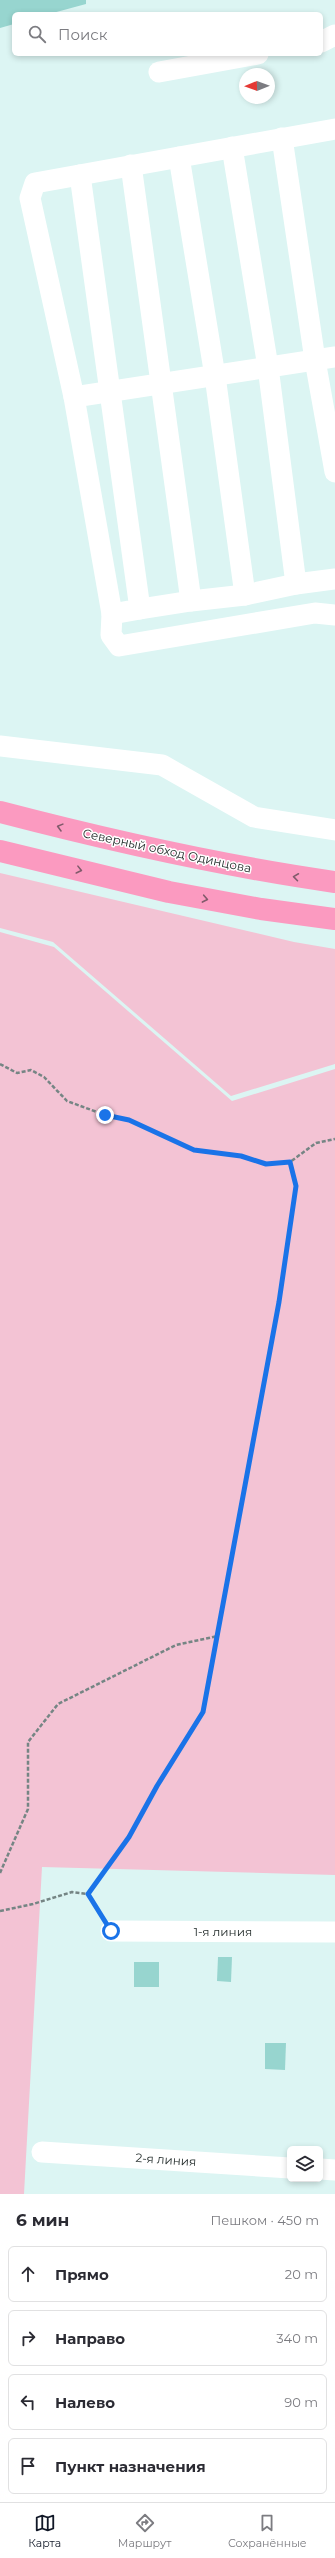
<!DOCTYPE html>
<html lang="ru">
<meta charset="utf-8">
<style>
:root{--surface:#fff;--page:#f2f2f3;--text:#2b2b33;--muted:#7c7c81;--line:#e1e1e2;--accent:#111827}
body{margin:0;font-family:Montserrat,sans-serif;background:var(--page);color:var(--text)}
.controls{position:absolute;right:12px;bottom:12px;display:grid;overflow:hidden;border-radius:6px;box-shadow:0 2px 6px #0003}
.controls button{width:36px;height:36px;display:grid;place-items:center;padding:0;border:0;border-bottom:1px solid var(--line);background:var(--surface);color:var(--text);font:20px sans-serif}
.compass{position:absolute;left:239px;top:68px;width:36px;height:36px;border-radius:50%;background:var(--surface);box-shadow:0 2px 6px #0003;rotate:269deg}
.stop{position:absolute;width:12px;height:12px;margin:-9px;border:3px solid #1a73e8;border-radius:50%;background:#fff}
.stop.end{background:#1a73e8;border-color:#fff;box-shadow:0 1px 4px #0008}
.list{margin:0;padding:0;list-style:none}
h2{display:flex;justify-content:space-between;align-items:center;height:52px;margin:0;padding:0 16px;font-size:17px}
h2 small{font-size:13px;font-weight:400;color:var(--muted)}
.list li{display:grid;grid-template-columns:26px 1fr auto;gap:12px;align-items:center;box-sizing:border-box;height:56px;margin:0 8px 8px;padding:0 8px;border:1px solid var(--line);border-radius:6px}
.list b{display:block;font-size:15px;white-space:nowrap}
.list em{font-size:13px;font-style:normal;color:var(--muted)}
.icon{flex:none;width:22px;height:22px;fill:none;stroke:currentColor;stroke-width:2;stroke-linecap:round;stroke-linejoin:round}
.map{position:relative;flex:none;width:335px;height:2194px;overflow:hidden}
.search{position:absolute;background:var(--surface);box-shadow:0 2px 6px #0003;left:12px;right:12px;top:12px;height:44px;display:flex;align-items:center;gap:10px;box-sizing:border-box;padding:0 14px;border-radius:6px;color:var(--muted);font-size:15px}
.sheet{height:308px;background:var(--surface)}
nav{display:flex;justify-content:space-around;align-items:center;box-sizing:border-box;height:56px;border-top:1px solid var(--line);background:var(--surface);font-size:11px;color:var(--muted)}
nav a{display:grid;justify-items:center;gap:2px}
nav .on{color:var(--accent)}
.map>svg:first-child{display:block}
.green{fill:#f3c3d4}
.building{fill:#97d5cf}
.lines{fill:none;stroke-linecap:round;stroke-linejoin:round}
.path{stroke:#758584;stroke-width:2.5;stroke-dasharray:4 2;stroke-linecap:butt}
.minor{stroke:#fff;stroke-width:21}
.highway{stroke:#fb9ac0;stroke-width:22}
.oneway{stroke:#815b6b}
.route{stroke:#1a73e8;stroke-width:5}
.labels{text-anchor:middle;stroke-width:3;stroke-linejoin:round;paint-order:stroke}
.street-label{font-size:12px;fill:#1e2726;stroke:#fff}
</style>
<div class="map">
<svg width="335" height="2194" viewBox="0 0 335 2194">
<rect width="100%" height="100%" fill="#dcf5f3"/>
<!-- green -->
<g class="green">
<path d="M0,873L294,942L335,949V1064L231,1096L53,942L0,928Z"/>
<path d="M0,932L54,947L232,1101L335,1069V1875L42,1867L24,2194H0Z"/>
</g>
<!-- building -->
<g class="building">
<path d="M0,0H86V4L49,14H14V24L0,28Z"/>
<path d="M218,1957H232L231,1982L217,1981Z"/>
<rect x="134" y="1962" width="25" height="25"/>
<path d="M265,2043H286L285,2070L265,2069Z"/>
</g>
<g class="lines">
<!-- path -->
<g class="path">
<path d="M0,1064L17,1073L31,1070L44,1077L67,1101L105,1115L129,1120L194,1150L241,1156L266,1164L290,1162L316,1143L335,1139"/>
<path d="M0,1873L28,1809V1742L58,1704L176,1645L218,1636"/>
<path d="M88,1894L102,1917"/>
<path d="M0,1911L33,1904L72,1892L88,1894L129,1837L157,1786L203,1712L279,1302L296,1186L290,1162"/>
</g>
<!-- minor -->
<g class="minor">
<path d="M321,42L335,35"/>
<path d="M159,72L258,54"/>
<path d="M335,129L35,183L30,198L74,397L335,357"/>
<path d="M282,138L315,360L335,472"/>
<path d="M232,147L268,367L296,584L335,579"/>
<path d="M131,165L191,601L245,595L215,376L179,157"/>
<path d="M74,397L112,614L140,609L80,175"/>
<path d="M245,595L296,584"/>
<path d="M140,609L191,601"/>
<path d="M112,614L111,635L119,646L315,613L335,615"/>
<path d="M0,746L162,765L254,817L335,830"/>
<path d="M111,1931L335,1932"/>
<path d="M42,2152L290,2168"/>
<path d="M320,2169L335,2170"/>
</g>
<!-- highway -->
<g class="highway">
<path d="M0,812C111,841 222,866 335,882"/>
<path d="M0,851L169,892L261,909L335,919"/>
</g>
</g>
<!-- one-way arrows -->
<defs><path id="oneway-chevron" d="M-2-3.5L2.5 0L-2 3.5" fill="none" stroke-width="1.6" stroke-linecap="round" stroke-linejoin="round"/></defs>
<g class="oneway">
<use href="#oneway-chevron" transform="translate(60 827) rotate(-165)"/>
<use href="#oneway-chevron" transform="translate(79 870) rotate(14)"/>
<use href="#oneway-chevron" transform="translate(296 877) rotate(-172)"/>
<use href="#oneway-chevron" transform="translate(205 899) rotate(11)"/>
</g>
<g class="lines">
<!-- route -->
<path class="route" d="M105,1115L129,1120L194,1150L241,1156L266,1164L290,1162L296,1186L279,1302L203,1712L157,1786L129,1837L88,1894L111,1931"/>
</g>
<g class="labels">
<!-- street labels -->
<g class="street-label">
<text transform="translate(167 851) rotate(12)" y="4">Северный обход Одинцова</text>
<text x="223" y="1936">1-я линия</text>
<text transform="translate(166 2160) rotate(4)" y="4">2-я линия</text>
</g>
</g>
</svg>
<div class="controls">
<button><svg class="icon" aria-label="layers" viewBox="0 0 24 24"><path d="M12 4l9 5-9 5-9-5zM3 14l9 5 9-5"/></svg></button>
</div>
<svg class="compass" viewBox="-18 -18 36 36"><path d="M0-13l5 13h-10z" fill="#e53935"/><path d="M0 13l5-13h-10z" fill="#7c7c81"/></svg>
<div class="stop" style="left:111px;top:1931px"></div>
<div class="stop end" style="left:105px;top:1115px"></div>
<div class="search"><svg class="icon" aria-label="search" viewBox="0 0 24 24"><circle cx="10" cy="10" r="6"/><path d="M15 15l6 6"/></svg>Поиск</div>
</div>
<section class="sheet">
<h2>6 мин<small>Пешком · 450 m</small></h2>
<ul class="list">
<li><svg class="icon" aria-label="ahead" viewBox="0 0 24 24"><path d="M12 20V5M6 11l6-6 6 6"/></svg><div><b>Прямо</b></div><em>20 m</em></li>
<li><svg class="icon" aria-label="right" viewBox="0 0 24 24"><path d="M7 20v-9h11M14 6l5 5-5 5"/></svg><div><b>Направо</b></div><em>340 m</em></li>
<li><svg class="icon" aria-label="left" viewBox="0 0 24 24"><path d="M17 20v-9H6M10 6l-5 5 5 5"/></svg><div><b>Налево</b></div><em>90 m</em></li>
<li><svg class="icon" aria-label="arrive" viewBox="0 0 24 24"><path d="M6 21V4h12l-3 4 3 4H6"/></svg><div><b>Пункт назначения</b></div></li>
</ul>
</section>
<nav>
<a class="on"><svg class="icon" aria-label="map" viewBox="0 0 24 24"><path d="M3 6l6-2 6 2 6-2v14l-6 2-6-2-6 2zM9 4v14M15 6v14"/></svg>Карта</a>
<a><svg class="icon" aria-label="directions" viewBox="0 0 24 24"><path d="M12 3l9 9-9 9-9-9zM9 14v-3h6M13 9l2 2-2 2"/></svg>Маршрут</a>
<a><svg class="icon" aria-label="saved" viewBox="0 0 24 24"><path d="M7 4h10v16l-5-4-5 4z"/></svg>Сохранённые</a>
</nav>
